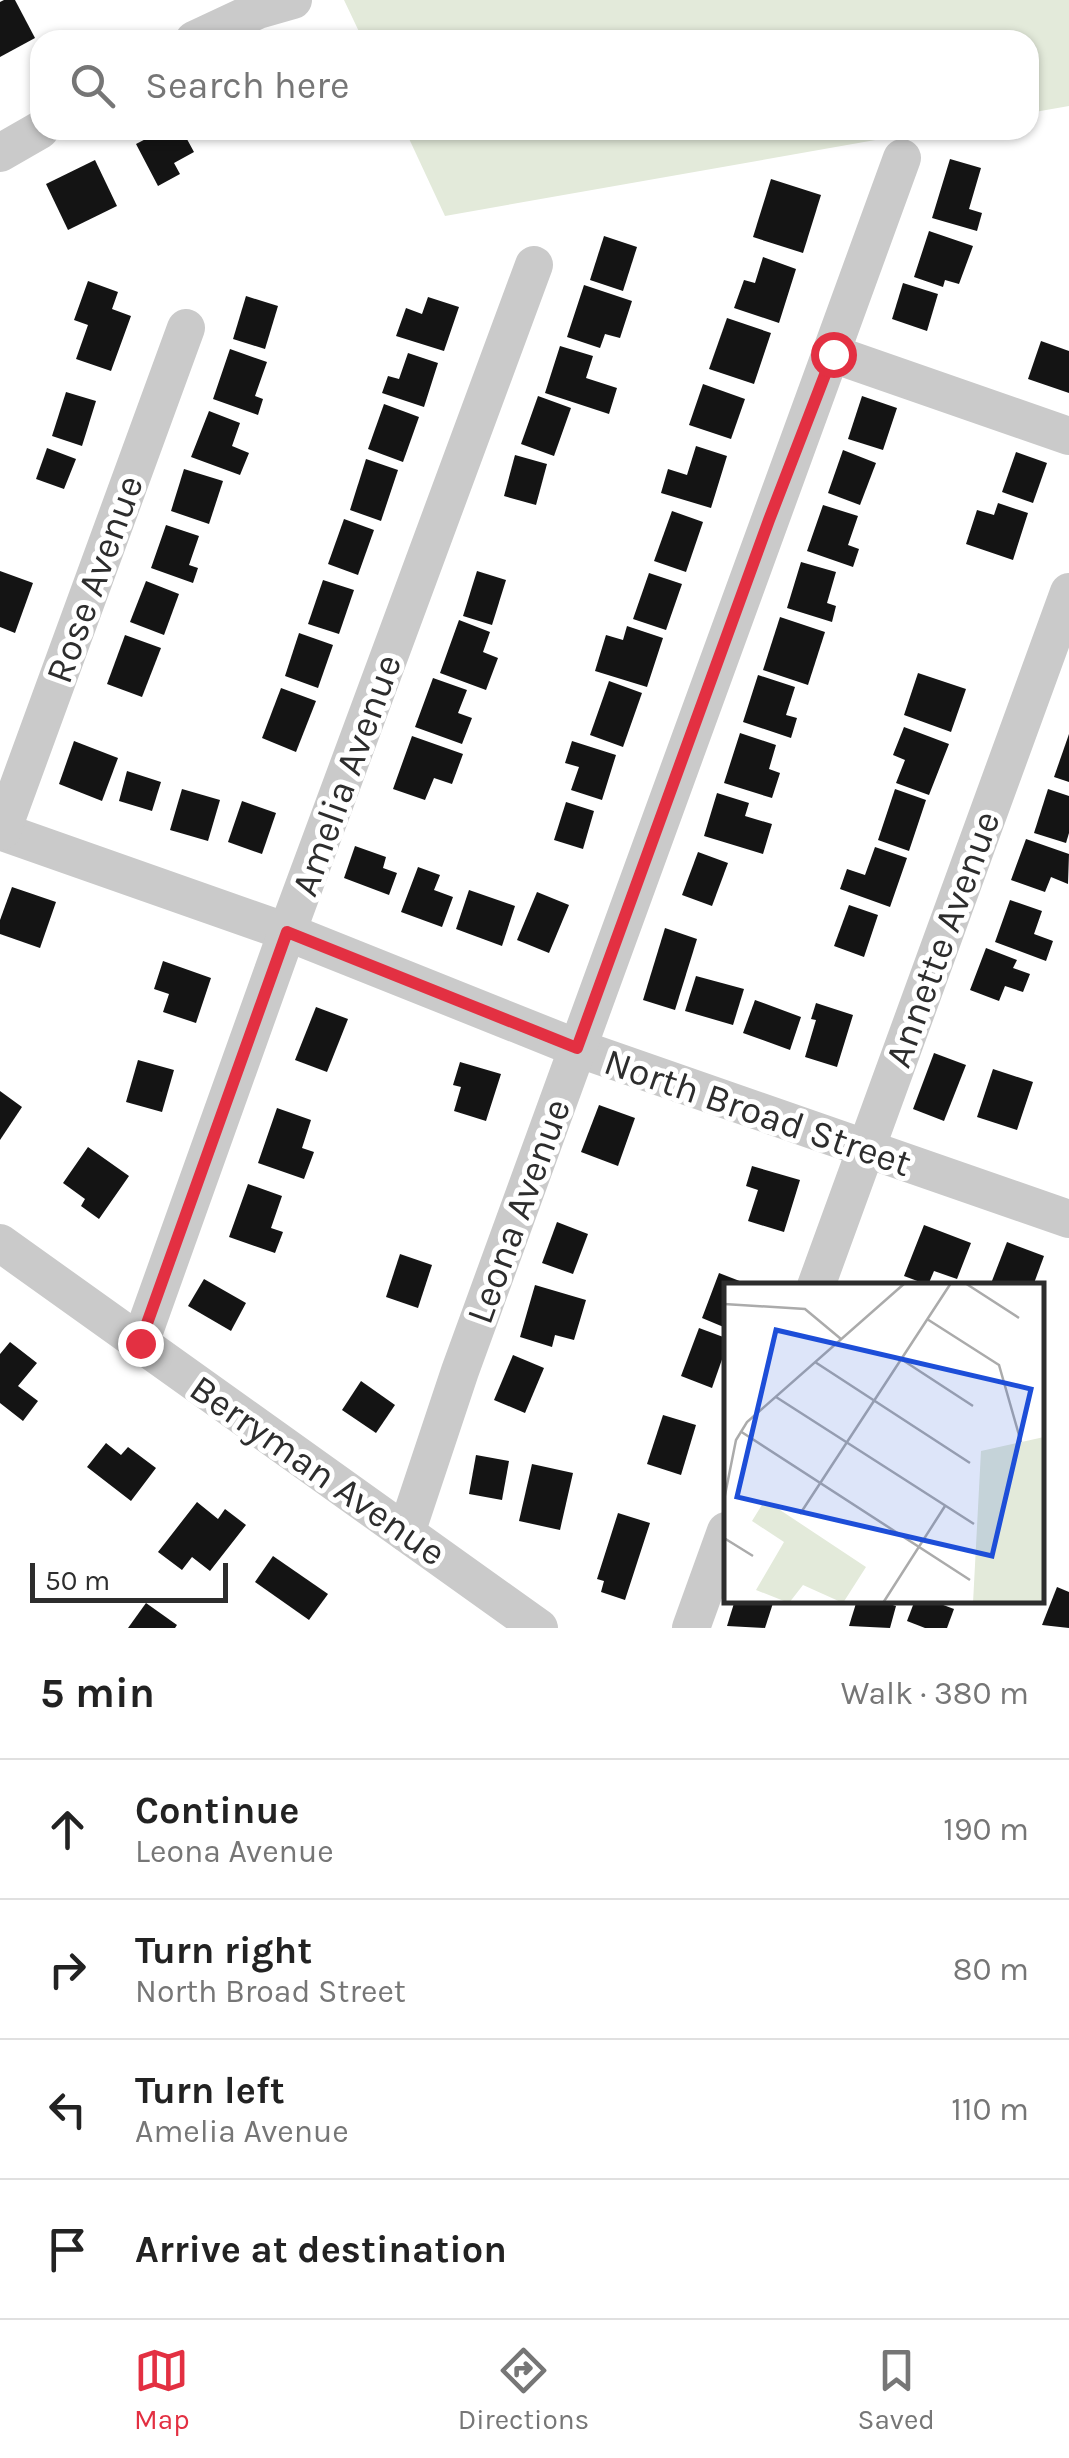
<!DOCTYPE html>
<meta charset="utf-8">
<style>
:root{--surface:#fff;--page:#f2f2f2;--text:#222;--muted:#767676;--line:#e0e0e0;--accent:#e33042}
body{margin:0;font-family:Karla,sans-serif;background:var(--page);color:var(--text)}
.scale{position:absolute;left:30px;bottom:25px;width:198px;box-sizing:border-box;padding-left:10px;border:5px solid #2d2d2d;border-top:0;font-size:28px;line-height:35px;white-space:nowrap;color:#2d2d2d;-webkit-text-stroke:8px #fff;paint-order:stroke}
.stop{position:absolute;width:30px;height:30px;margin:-22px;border:8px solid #e33042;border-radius:50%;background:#fff}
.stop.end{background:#e33042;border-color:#fff;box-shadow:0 2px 10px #0008}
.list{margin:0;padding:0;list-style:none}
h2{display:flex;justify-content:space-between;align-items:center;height:130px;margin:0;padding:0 40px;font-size:42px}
h2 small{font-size:32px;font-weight:400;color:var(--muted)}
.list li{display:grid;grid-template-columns:65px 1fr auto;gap:30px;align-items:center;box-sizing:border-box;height:140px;padding:0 40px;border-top:2px solid var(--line)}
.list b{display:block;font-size:38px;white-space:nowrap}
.list p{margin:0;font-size:32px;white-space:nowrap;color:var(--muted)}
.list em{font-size:32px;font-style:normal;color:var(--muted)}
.icon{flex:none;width:55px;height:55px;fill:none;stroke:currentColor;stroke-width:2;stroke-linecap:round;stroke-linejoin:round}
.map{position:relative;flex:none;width:1069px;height:1628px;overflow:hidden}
.search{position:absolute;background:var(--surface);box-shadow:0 2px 8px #0004;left:30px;right:30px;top:30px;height:110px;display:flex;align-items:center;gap:25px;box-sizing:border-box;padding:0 35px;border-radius:30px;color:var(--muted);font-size:38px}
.sheet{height:690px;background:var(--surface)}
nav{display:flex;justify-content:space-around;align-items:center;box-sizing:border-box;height:140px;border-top:2px solid var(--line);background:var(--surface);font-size:28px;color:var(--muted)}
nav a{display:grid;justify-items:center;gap:5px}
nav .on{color:var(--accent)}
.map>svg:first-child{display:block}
.green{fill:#e3eada}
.building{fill:#141414}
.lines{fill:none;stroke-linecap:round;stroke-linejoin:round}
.minor{stroke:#cacaca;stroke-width:38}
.route{stroke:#e33042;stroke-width:12}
.labels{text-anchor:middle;stroke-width:10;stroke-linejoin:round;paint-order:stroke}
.street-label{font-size:38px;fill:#2d2d2d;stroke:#fff}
.inset-road{fill:none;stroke:#ababab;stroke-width:2.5}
.view{fill:#1d4ed8;fill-opacity:0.15;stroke:#1d4ed8;stroke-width:5}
.inset-edge{fill:none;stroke:#2d2d2d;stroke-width:5}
</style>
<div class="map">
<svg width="1069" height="1628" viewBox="0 0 1069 1628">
<rect width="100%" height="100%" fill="#fff"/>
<!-- green -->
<g class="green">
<path d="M344,0H1069V106L1029,113V40H363Z"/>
<path d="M405,130H932L445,216Z"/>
</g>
<!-- building -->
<g class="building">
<path d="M4,0H15L35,38L0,57V2Z"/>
<path d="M163,130H182L194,152L174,163L180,174L158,186L136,144Z"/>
<path d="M950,159L981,168L969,209L982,213L977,231L932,218Z"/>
<path d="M95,160L117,206L68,230L46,184Z"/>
<path d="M771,179L821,195L803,253L753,237Z"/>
<path d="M929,231L973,246L959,284L945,280L943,287L914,277Z"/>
<path d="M604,236L637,247L623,291L590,280Z"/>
<path d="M763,257L796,269L779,323L734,308L744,280L755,283Z"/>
<path d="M88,281L118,292L112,309L131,316L111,371L76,359L88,325L74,320Z"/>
<path d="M903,283L938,294L927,331L892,319Z"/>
<path d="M584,285L632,301L620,338L605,334L600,348L567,337Z"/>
<path d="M246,296L278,306L265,349L233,339Z"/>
<path d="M428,297L459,307L444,351L396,336L406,308L422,314Z"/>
<path d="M727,318L771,333L754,384L709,369Z"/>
<path d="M1041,341L1069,351V393L1028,379Z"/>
<path d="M560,346L593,356L586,378L617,388L609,414L545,393Z"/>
<path d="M230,349L267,362L255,396L263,399L258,415L213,399Z"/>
<path d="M408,353L438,363L424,407L382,393L388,376L399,379Z"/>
<path d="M703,384L745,399L731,439L689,425Z"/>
<path d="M66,392L96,401L82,446L52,436Z"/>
<path d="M538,396L571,408L554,456L521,444Z"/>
<path d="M862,396L897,408L883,450L848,439Z"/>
<path d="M384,404L419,417L403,462L368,449Z"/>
<path d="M209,411L240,423L232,446L249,453L240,475L191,457Z"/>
<path d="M696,446L727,456L711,508L661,493L668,469L687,475Z"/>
<path d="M47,448L76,459L64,489L36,479Z"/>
<path d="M843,450L876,463L860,505L828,493Z"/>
<path d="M1016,452L1047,463L1033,503L1002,492Z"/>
<path d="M515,455L547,464L536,505L504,496Z"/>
<path d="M366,459L398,470L381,521L350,510Z"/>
<path d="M184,469L223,481L209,524L171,511Z"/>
<path d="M998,503L1028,513L1013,560L966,544L977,510L994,515Z"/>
<path d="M823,505L858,516L848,545L859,549L853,567L807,551Z"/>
<path d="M672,511L703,522L686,572L654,561Z"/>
<path d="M344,519L374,530L358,575L328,564Z"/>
<path d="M166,525L199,536L189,565L198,568L193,583L151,568Z"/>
<path d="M801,562L836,572L827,603L836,606L832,622L787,608Z"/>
<path d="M0,571L33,583L15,633L0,627Z"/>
<path d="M477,571L506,580L492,625L463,616Z"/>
<path d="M649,573L682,584L666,630L633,619Z"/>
<path d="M323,580L354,590L339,634L308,624Z"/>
<path d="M146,581L179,594L164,635L130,622Z"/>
<path d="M780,617L825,632L808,685L763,670Z"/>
<path d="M459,620L490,632L483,652L498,658L486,690L440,673Z"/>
<path d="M627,626L663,638L647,687L595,671L606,635L623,640Z"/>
<path d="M299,633L333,645L318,688L285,676Z"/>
<path d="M125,635L161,648L142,697L107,684Z"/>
<path d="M918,673L966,689L951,732L904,715Z"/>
<path d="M758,675L795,687L786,715L797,718L791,738L743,722Z"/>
<path d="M433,678L467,690L458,713L472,718L462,744L415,727Z"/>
<path d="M609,681L642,693L623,747L590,735Z"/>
<path d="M281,688L316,701L296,752L262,738Z"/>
<path d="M904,727L949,744L929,795L896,783L905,760L893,755Z"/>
<path d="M740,733L776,745L769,769L780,773L772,798L724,783Z"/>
<path d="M1069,734V782L1054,777Z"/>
<path d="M412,736L463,754L452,784L434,778L425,800L393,789Z"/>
<path d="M74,741L118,758L102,801L59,784Z"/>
<path d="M572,741L616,755L602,800L571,790L579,767L565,763Z"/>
<path d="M127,771L161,782L152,811L119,801Z"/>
<path d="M182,789L220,800L208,841L170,830Z"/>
<path d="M895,789L926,800L909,851L878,840Z"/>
<path d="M1048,789L1069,796V833L1066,843L1034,833Z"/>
<path d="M717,793L749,803L745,816L772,824L763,854L704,836Z"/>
<path d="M242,801L276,813L262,854L228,842Z"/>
<path d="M566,802L594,811L583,849L554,840Z"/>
<path d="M1026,839L1069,854L1068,884L1051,877L1045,892L1011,880Z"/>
<path d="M355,846L386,857L383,868L397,873L389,895L344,878Z"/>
<path d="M875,847L907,858L890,907L840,889L847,869L865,875Z"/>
<path d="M698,852L728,863L712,906L682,895Z"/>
<path d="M418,867L440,875L434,890L453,897L442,927L401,912Z"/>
<path d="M12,887L56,902L40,948L0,934V920Z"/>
<path d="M469,890L515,906L502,946L456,929Z"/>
<path d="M537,892L569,905L549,953L517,940Z"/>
<path d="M1010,900L1042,911L1034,934L1053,941L1046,961L995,942Z"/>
<path d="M849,905L878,915L864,957L834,946Z"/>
<path d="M665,928L697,939L675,1010L643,1000Z"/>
<path d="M986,948L1017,960L1013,968L1030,974L1023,992L1005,986L999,1001L970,990Z"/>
<path d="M163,961L211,978L196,1023L163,1012L169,994L154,989Z"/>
<path d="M696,976L744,989L733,1025L685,1011Z"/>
<path d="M755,1000L801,1017L790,1050L743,1033Z"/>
<path d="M816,1003L853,1015L837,1067L805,1057L816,1020L811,1019Z"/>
<path d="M316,1007L348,1019L327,1072L295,1060Z"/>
<path d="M934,1053L966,1065L944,1121L913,1109Z"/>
<path d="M138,1060L174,1070L162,1112L126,1102Z"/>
<path d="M460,1062L501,1074L486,1121L454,1111L461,1087L453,1085Z"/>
<path d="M993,1069L1033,1082L1017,1130L977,1117Z"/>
<path d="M0,1091L22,1107L0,1140Z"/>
<path d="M599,1105L635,1118L618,1166L581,1152Z"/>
<path d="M277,1108L311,1120L302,1148L314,1152L304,1179L258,1163Z"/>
<path d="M88,1147L129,1176L99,1219L81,1206L85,1199L63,1183Z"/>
<path d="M752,1166L800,1180L784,1232L748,1221L758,1190L746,1186Z"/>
<path d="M248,1184L282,1196L271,1228L283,1232L275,1253L229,1237Z"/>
<path d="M557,1222L588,1234L573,1274L542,1263Z"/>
<path d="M924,1225L971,1243L957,1279L934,1271L928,1285L904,1276Z"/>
<path d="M1007,1242L1044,1256L1033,1286H990Z"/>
<path d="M400,1254L432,1265L418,1308L386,1297Z"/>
<path d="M719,1273L750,1285L726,1286V1328L702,1318Z"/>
<path d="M204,1279L246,1303L231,1331L188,1306Z"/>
<path d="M535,1285L586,1300L574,1340L555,1335L552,1347L520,1337Z"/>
<path d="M699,1328L726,1338V1348L712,1388L681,1376Z"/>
<path d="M10,1342L37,1363L18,1386L38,1401L23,1421L0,1403V1354Z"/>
<path d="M513,1355L544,1368L525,1413L494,1400Z"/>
<path d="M361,1381L395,1405L376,1433L342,1410Z"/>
<path d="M663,1415L696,1425L681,1475L647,1464Z"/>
<path d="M106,1443L121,1455L128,1447L156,1468L131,1501L87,1467Z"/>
<path d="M476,1455L509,1461L502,1500L469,1494Z"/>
<path d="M532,1464L573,1473L560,1530L519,1521Z"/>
<path d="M197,1502L218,1519L225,1509L246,1525L210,1571L192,1557L182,1570L158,1552Z"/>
<path d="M618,1513L650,1523L625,1600L601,1592L604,1581L597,1579Z"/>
<path d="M273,1556L328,1594L309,1620L255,1582Z"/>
<path d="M1057,1587L1069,1592V1628L1042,1625Z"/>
<path d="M735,1600H774L765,1628L727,1626Z"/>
<path d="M857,1600H877L896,1606L890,1628L849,1626Z"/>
<path d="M915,1600H930L954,1609L947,1628H925L907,1621Z"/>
<path d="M146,1603L177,1625L175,1628H128Z"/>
</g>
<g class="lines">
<!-- minor -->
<g class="minor">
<path d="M194,40L258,10L293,0"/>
<path d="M0,153L40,130"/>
<path d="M833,354L1069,436"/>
<path d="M0,831L287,932L577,1048L1069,1219"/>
<path d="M2,831L186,328"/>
<path d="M0,1243L539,1628"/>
<path d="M816,1286L1069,592"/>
<path d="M140,1343L287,932L534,265"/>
<path d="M406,1533L460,1371L902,158"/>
<path d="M691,1628L726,1531"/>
</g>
</g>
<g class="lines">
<!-- route -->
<path class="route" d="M140,1343L287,932L577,1048L769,520L833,354"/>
</g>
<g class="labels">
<!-- street labels -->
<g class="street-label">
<text transform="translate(94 579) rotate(-70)" y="13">Rose Avenue</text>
<text transform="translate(346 775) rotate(-70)" y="13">Amelia Avenue</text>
<text transform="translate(942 939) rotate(-70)" y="13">Annette Avenue</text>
<text transform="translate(758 1112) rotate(19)" y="13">North Broad Street</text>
<text transform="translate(518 1211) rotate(-70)" y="13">Leona Avenue</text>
<text transform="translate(318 1470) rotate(35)" y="13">Berryman Avenue</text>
</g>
</g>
<!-- overview -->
<g transform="translate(724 1283)">
<rect width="320" height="320" fill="#fff"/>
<path d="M320,154V320H249L257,168ZM41,217L142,284L119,320L79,302L65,320L32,307L60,259L28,238Z" fill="#e3eada"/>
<path class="inset-road" d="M241,0L295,35M0,21L81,26L117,56M203,36L275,82L297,159M177,76L249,123M91,79L246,180M52,114L250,241M16,148L246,297M0,217L12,157L23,139L181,0M76,231L227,0M0,255L29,273M159,320L221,223"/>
<path class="view" d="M52,47L307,106L268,273L13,214Z"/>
<rect width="320" height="320" class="inset-edge"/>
</g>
</svg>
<div class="scale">50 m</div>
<div class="stop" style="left:833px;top:354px"></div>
<div class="stop end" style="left:140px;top:1343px"></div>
<div class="search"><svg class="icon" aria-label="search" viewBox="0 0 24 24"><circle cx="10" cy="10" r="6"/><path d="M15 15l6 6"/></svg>Search here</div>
</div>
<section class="sheet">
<h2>5 min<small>Walk · 380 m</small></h2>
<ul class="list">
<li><svg class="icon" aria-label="ahead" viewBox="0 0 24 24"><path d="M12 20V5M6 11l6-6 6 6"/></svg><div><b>Continue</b><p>Leona Avenue</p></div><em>190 m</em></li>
<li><svg class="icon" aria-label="right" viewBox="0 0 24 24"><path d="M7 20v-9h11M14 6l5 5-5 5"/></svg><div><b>Turn right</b><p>North Broad Street</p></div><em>80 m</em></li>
<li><svg class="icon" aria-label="left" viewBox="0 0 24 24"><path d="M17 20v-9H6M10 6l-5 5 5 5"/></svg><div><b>Turn left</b><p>Amelia Avenue</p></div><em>110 m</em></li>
<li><svg class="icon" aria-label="arrive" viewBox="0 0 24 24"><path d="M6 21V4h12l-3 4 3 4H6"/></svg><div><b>Arrive at destination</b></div></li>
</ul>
</section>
<nav>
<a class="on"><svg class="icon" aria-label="map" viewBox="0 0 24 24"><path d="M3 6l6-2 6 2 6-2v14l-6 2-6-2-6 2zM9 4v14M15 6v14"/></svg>Map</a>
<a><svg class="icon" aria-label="directions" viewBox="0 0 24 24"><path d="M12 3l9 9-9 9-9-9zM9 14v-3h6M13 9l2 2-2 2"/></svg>Directions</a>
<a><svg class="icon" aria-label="saved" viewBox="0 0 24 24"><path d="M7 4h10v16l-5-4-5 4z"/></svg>Saved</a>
</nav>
